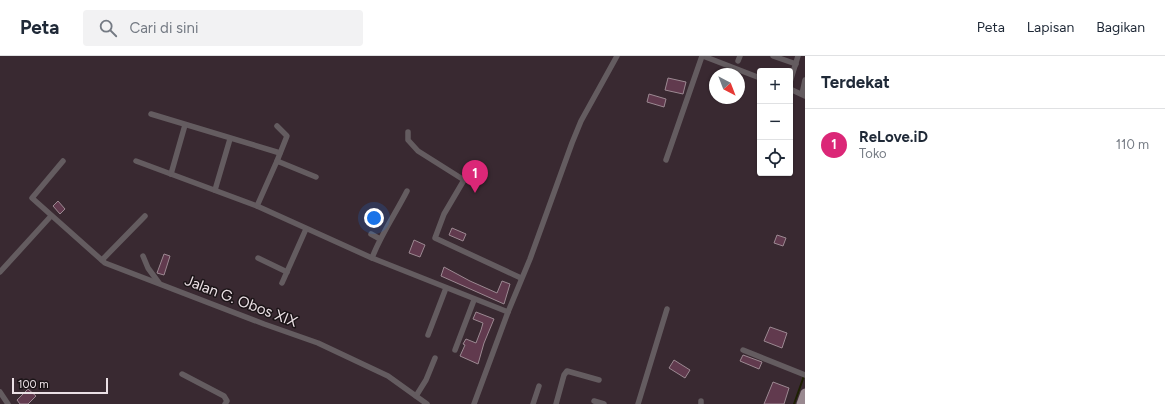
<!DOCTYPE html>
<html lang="id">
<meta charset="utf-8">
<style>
:root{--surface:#fff;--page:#f2f2f3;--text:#1f2937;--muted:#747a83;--line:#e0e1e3;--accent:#db2777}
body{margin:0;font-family:Figtree,sans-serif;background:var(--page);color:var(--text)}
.controls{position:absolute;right:12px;top:12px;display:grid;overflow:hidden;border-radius:4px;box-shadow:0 1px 3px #0004}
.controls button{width:36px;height:36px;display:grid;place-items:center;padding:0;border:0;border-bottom:1px solid var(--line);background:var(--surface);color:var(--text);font:20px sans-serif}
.compass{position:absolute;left:709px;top:12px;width:36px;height:36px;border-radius:50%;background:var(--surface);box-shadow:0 1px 3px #0004;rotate:138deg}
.scale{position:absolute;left:12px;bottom:10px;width:96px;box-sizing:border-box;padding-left:4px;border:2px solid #ebe0e5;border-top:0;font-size:11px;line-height:14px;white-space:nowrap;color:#ebe0e5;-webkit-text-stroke:3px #1b1417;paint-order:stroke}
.you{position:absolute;left:374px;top:162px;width:14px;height:14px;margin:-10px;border:3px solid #fff;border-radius:50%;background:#1a73e8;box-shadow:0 0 0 6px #1a73e833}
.badge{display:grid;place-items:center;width:26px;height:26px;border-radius:50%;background:var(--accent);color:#fff;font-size:13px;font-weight:700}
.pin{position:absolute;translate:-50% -33px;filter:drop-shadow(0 1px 2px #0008)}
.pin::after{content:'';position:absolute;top:21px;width:14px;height:12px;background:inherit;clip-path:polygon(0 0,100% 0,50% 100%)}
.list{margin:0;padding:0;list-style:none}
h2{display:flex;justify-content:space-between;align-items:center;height:52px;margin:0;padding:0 16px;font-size:17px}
h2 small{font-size:13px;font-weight:400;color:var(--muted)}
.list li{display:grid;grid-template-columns:26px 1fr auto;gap:12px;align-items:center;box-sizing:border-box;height:72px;padding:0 16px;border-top:1px solid var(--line)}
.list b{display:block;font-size:15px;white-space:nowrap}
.list p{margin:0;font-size:13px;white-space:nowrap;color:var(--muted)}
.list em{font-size:13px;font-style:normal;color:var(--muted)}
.icon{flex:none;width:22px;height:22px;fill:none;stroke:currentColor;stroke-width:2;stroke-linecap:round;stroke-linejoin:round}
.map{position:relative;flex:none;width:805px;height:348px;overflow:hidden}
header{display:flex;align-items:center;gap:24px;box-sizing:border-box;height:56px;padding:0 20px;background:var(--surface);border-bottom:1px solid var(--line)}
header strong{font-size:19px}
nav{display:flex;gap:22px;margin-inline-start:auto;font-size:14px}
.search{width:280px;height:36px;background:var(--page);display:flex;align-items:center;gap:10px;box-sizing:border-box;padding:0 14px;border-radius:4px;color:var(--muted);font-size:15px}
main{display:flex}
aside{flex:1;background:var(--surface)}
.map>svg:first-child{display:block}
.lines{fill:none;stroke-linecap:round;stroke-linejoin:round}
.stream{stroke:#1d2002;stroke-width:2}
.building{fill:#613a4e;stroke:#9c8992}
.minor{stroke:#645c60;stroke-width:5.5}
.primary{stroke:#998990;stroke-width:9}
.labels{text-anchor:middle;stroke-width:3;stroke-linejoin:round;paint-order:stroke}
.street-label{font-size:15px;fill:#ebe0e5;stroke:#1b1417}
</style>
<header>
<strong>Peta</strong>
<div class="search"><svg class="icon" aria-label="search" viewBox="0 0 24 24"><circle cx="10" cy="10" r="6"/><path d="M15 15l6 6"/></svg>Cari di sini</div>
<nav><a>Peta</a><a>Lapisan</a><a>Bagikan</a></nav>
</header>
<main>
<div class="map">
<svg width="805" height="348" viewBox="0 0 805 348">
<rect width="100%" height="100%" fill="#392931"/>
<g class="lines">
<!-- stream -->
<path class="stream" d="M794,348L804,320"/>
</g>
<!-- building -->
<g class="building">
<path d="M668,22L686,26L683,38L665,34Z"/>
<path d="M649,38L666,43L664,51L647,46Z"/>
<path d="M58,145L65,153L60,158L53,150Z"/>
<path d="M452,172L466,178L463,185L449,179Z"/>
<path d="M777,179L786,182L783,190L774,187Z"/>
<path d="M414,184L425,189L420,201L409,197Z"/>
<path d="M164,198L170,200L164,219L157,217Z"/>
<path d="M444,211L470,225L497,237L502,225L510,228L504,248L441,220Z"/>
<path d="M476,256L494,263L484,287L478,308L460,300L465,289L463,288L466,283L476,287L481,274L483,267L473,263Z"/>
<path d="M770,271L787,277L782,292L764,285Z"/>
<path d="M743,299L762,306L759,313L740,305Z"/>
<path d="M674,304L690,314L685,322L669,312Z"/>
<path d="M773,326L789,332L784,348H764Z"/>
<path d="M28,333L36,340L28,348H20L17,344Z"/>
</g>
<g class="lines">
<!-- minor -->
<g class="minor">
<path d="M703,0L760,22"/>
<path d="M773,0L796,8"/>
<path d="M738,5L740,0"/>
<path d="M790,26L798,0"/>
<path d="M790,33L805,40"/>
<path d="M802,38L805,24"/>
<path d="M151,58L280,97"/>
<path d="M408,76V84L418,95L464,124L444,158L435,182L521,222"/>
<path d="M666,104L702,0"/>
<path d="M63,105L32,142L105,207L264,268L318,287L388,320L427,348"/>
<path d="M136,105L257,150L372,202L508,256"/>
<path d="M277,105L287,80L277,70"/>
<path d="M171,118L185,69"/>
<path d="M215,134L230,83"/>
<path d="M257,150L277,105L316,121"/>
<path d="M371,178L380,183"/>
<path d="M143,200L148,212L159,227"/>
<path d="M258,202L287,216"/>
<path d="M372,202C381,178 396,157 407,135"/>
<path d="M102,204L145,160"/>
<path d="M0,216L51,160"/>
<path d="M282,227L306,173"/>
<path d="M428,279L446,232"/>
<path d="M455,294L474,244"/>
<path d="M743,294L805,319"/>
<path d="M182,318L224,340L227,345L225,348"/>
<path d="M0,336L8,348"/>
<path d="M416,340L426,324L435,302"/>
<path d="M594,345L604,348"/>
<path d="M474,348L508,256L530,203L572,87L581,65L617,0"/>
<path d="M533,348L539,330"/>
<path d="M556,348L564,319L567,315L599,324"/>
<path d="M638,348L667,253"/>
<path d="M701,348V345"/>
</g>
<!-- primary -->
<path class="primary" d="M801,348L805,337"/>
</g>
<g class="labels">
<!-- street labels -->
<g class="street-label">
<text transform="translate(241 245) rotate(21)" y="5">Jalan G. Obos XIX</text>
</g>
</g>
</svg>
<div class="controls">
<button>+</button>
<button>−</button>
<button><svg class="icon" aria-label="locate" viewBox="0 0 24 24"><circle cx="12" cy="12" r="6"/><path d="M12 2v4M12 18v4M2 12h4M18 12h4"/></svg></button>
</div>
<svg class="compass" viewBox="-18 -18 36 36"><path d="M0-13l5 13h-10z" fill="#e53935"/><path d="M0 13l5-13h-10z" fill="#747a83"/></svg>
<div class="scale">100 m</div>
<div class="you"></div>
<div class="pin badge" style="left:475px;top:137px">1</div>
</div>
<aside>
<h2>Terdekat<small></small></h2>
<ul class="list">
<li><span class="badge">1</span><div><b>ReLove.iD</b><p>Toko</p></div><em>110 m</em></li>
</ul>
</aside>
</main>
